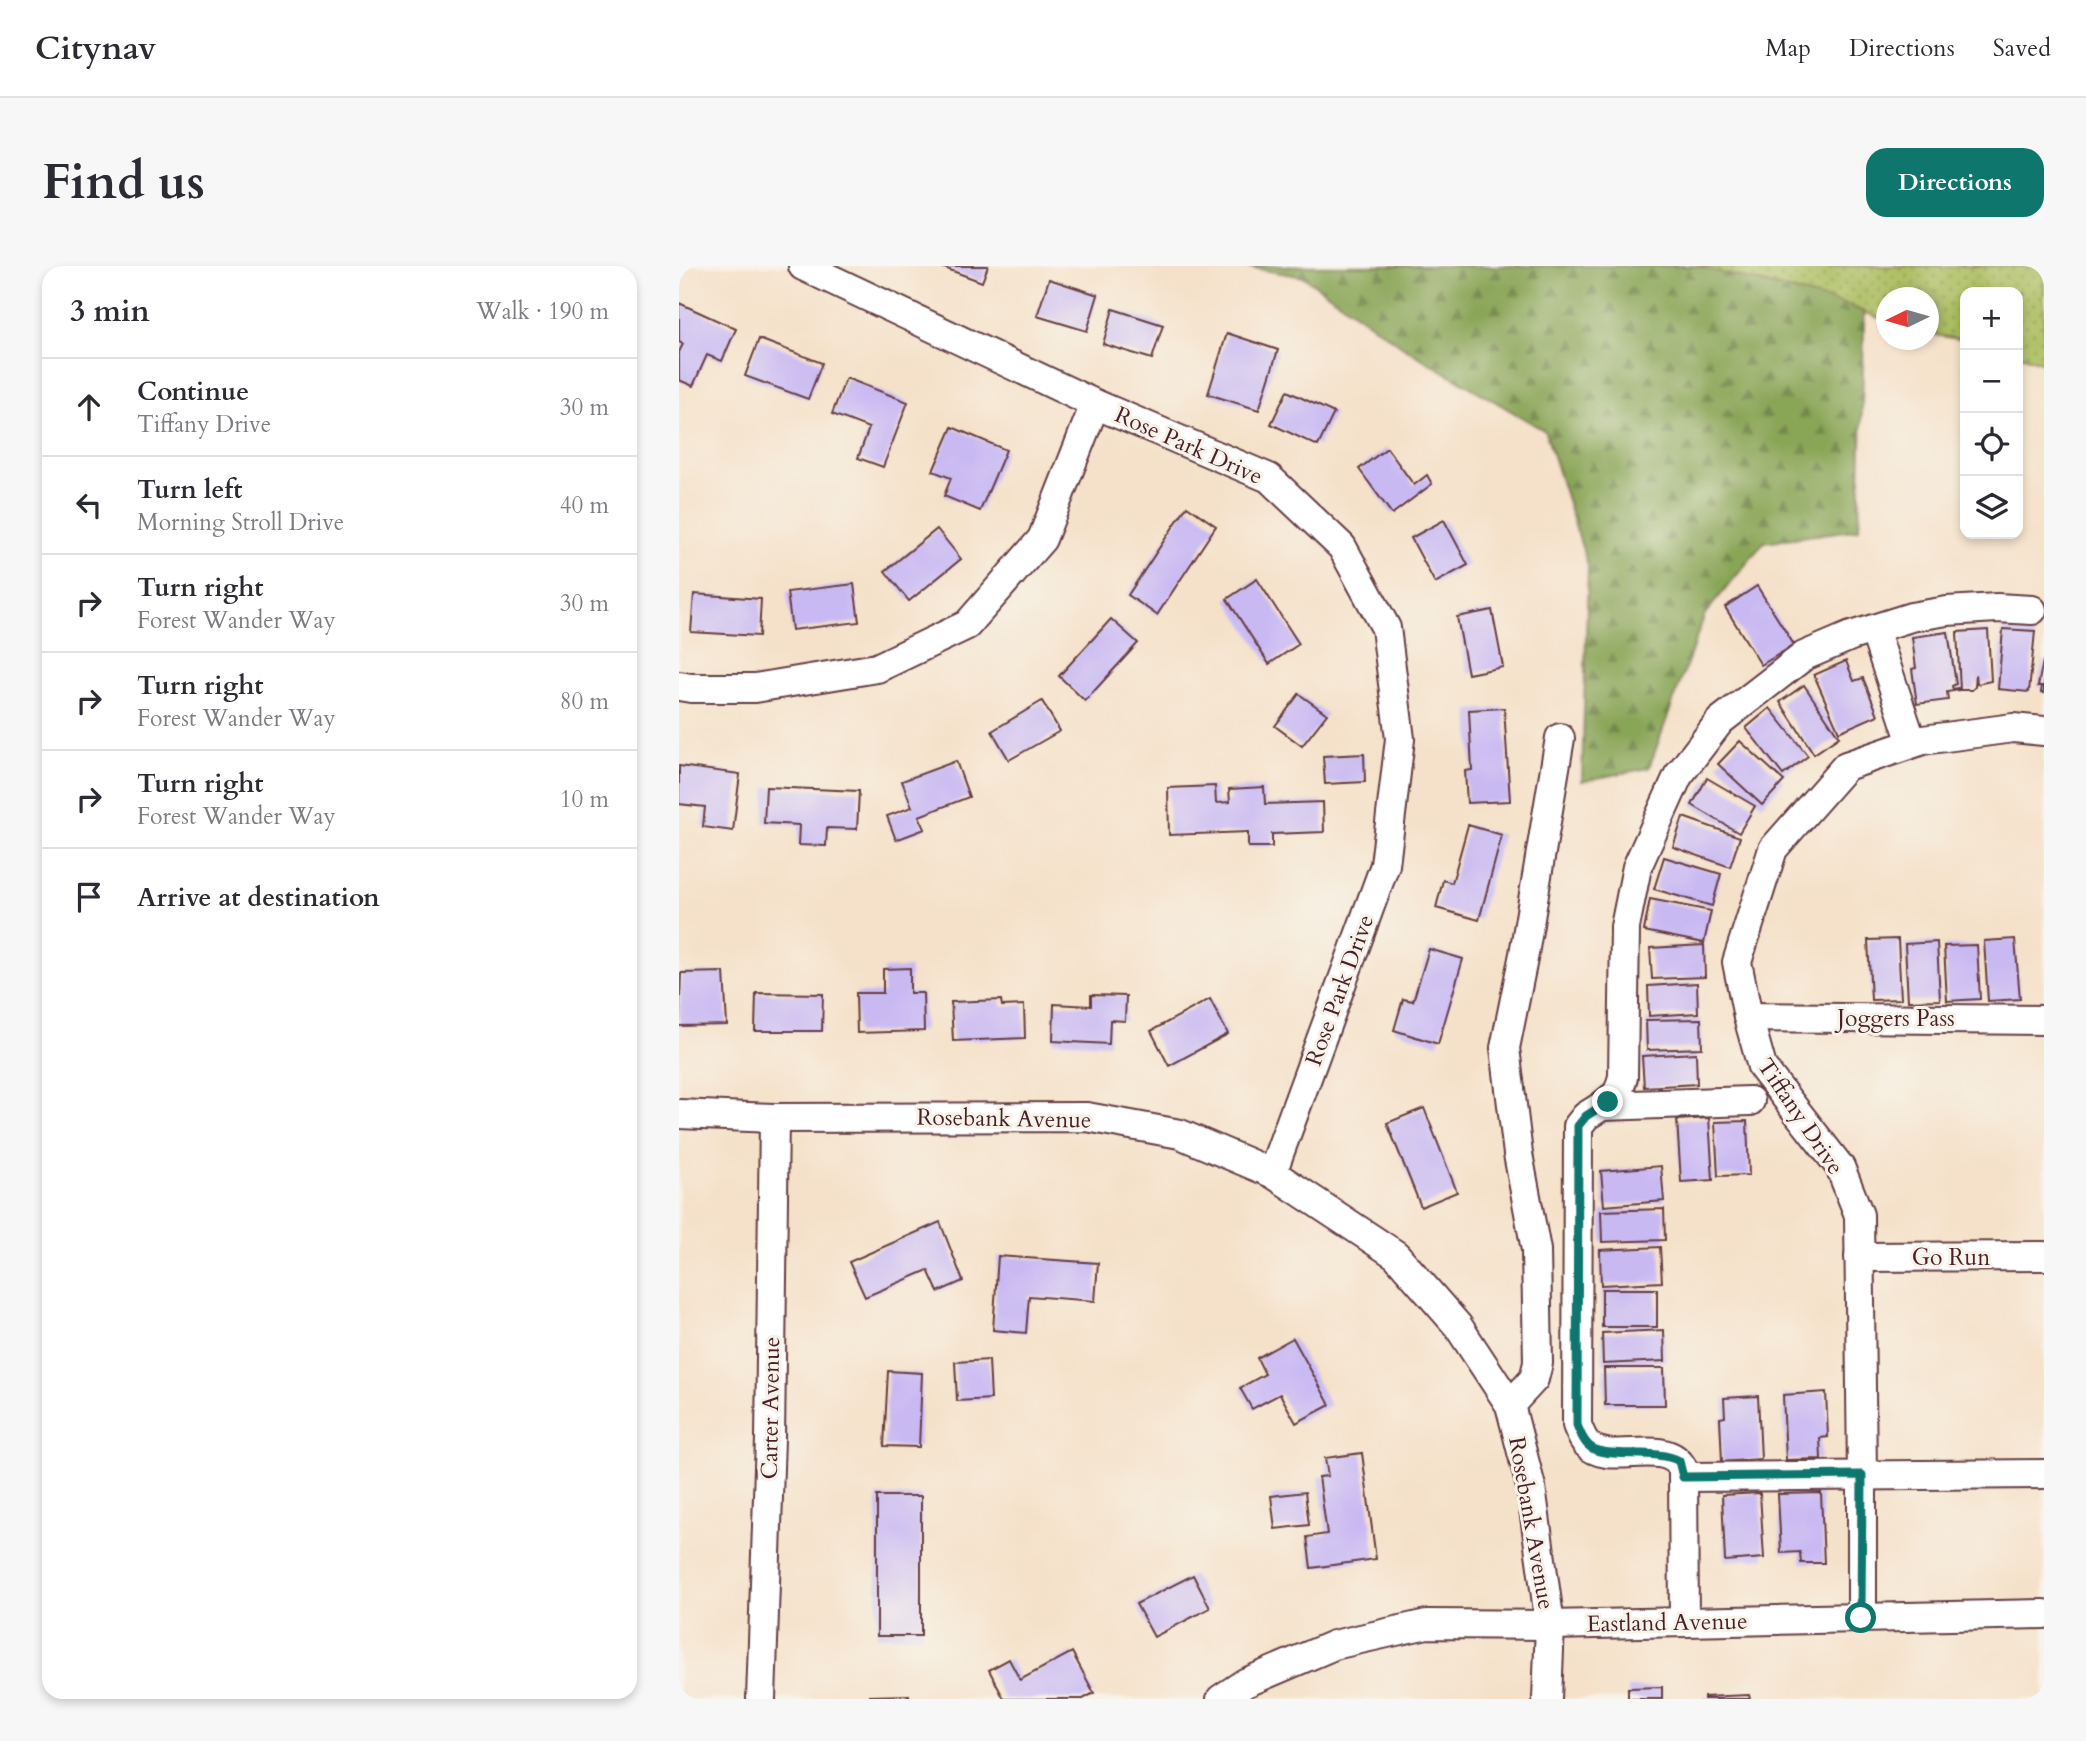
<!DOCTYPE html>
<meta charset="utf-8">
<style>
:root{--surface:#fff;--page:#f7f7f7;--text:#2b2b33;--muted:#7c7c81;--line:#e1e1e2;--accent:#0f766e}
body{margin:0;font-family:Cardo,serif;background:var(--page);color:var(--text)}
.controls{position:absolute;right:21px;top:21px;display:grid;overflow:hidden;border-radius:14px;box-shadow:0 4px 10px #0003}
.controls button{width:63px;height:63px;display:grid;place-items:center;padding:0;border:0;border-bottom:2px solid var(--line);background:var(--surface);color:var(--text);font:35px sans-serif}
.compass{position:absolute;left:1197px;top:21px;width:63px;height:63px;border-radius:50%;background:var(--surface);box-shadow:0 4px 10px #0003;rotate:265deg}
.stop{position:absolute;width:21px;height:21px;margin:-16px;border:5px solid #0f766e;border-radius:50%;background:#fff}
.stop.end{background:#0f766e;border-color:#fff;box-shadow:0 2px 7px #0008}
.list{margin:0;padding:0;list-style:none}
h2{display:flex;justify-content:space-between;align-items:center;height:91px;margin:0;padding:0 28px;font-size:30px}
h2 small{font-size:23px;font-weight:400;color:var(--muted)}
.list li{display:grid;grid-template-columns:46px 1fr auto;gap:21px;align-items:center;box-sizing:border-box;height:98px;padding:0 28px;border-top:2px solid var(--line)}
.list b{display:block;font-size:26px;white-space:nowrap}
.list p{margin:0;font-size:23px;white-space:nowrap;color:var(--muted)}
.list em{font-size:23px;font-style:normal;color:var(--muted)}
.icon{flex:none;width:38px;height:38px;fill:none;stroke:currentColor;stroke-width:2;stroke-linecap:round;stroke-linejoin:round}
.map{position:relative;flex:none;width:1365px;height:1433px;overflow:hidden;border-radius:21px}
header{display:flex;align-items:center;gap:42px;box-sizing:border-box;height:98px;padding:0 35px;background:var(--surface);border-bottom:2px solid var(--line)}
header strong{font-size:33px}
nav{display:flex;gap:38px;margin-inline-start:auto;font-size:24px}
.intro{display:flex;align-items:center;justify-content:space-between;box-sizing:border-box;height:168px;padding:0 42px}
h1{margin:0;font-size:49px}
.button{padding:18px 32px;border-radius:21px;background:var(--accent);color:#fff;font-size:24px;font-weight:700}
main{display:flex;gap:42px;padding:0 42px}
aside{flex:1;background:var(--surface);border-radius:21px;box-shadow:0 4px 10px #0003}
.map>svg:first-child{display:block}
.forest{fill:url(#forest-firs);stroke:#6a6241;stroke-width:2}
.park{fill:url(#park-dots);stroke:#7b6e46;stroke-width:2}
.building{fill:#c9b9f3}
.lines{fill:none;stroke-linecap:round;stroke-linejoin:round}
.minor-casing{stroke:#643c43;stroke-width:32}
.minor{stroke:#fff;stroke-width:28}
.route{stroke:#0f766e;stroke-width:9}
.labels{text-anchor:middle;stroke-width:6;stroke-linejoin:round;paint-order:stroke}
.street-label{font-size:23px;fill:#4a1f2b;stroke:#f7f3e8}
</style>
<header>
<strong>Citynav</strong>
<nav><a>Map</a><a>Directions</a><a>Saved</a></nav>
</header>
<div class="intro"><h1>Find us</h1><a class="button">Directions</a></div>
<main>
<aside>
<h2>3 min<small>Walk · 190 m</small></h2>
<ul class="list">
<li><svg class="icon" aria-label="ahead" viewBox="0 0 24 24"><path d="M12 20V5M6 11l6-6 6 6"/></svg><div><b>Continue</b><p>Tiffany Drive</p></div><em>30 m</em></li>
<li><svg class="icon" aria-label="left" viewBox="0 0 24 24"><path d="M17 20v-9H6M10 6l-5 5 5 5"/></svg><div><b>Turn left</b><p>Morning Stroll Drive</p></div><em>40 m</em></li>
<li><svg class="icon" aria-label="right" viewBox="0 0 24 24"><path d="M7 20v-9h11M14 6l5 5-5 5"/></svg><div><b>Turn right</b><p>Forest Wander Way</p></div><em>30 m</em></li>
<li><svg class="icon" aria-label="right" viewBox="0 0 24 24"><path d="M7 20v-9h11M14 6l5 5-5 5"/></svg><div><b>Turn right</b><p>Forest Wander Way</p></div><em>80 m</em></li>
<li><svg class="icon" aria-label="right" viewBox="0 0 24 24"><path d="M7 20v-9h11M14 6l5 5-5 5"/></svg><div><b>Turn right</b><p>Forest Wander Way</p></div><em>10 m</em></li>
<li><svg class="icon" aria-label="arrive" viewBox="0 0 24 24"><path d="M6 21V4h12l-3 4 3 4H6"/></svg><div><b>Arrive at destination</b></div></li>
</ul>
</aside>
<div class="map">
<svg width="1365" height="1433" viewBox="0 0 1365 1433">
<defs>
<pattern id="forest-firs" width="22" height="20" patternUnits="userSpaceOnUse" patternTransform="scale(1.75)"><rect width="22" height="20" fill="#89a557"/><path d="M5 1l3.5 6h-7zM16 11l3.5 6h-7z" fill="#728648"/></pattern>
<pattern id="park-dots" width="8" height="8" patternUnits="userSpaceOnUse" patternTransform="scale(1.75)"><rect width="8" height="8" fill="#acbe61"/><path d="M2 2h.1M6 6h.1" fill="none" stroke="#8e9a50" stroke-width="1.8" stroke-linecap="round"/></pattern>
</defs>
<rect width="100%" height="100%" fill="#f7f3e8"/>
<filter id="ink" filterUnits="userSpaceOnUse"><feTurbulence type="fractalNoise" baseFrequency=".0143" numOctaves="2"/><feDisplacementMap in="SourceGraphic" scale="14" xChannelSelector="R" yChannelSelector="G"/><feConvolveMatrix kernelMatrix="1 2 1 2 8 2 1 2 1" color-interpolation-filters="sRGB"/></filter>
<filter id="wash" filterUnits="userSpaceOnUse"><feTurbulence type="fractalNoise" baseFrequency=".00686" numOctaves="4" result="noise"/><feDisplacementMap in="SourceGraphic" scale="28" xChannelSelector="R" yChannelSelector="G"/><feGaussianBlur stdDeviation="1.57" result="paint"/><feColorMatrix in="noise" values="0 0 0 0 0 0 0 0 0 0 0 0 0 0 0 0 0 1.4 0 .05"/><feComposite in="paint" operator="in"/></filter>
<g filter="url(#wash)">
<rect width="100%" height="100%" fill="#f5e1c9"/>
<!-- forest -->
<path class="forest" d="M562,0H1365V97L1339,88V26H1286V74L1250,68V32H1208L1186,18L1180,263L1085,276L1026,348L970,502L903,515L909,300L866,165L730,85L625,11Z"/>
<!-- park -->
<path class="park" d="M1017,0H1365V97L1339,88V26H1286V74L1250,68V32H1208L1207,55L1166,38Z"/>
<g id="blocks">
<!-- building -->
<g class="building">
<path d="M260,0H309L303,16Z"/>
<path d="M370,13L419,29L408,65L358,50Z"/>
<path d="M0,37L57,63L43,95L28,89L14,120L0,114V86L4,78L0,76Z"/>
<path d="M434,43L484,59L473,93L424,78Z"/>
<path d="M548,67L599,84L580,144L529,128Z"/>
<path d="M80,73L143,97L129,133L66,110Z"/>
<path d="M167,112L229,136L204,201L179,192L190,162L153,148Z"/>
<path d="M608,125L655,147L639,180L592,158Z"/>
<path d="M273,161L327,184L301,245L265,230L272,212L254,205Z"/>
<path d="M708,182L735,219L748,209L753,218L713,248L680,203Z"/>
<path d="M508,240L537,260L478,349L449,329Z"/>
<path d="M765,254L789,299L756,317L732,272Z"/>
<path d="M258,263L282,293L230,335L206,305Z"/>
<path d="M578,313L620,378L590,398L548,333Z"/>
<path d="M175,318L180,356L113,364L108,326Z"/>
<path d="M1078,320L1115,379L1082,399L1046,341Z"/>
<path d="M15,328L82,333L80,370L12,366Z"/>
<path d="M813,344L824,401L789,408L778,351Z"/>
<path d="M432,353L459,377L406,435L380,410Z"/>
<path d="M1324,363L1356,365L1350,426L1319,423Z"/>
<path d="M1309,364L1312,415L1298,418L1297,408L1296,421L1293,424H1281L1278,366Z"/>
<path d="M1269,366L1277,418L1273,420L1274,423L1279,422L1280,424L1268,426L1269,434L1238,438L1233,403L1237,402L1233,371Z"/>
<path d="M1167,395L1175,415L1184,412L1199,449L1160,466L1135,409Z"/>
<path d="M1364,395H1365V427L1362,426L1363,420H1359Z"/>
<path d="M1125,419L1160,471L1135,488L1101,436Z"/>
<path d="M620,428L648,448L623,480L596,460Z"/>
<path d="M363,435L381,465L330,494L313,465Z"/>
<path d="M825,442L831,535L788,537L786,505L793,504L790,444Z"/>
<path d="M1091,442L1129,490L1104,509L1067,462Z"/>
<path d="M1061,475L1105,515L1083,539L1039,498Z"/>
<path d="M685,488L686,516L646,518L644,490Z"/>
<path d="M277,495L290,531L240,550L246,563L217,574L208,550L233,541L223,515Z"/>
<path d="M0,500L61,508L54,565L24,561L26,541L0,538Z"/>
<path d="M1028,512L1076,540L1060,567L1013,539Z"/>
<path d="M536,520L537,537L551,536L550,523L585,521L586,538L644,536L645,566L593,568V581H569V566L490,569L489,522Z"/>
<path d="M87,521L180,525L178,563L148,562L147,580L119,579L120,559L85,557Z"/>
<path d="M1004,551L1061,571L1051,601L994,581Z"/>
<path d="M789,559L823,569L800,654L757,642L764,614L773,617Z"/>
<path d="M985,591L1042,608L1033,640L975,623Z"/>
<path d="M971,633L1032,645L1025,677L965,665Z"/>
<path d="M1219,673L1222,733L1192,734L1189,674Z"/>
<path d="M1336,673L1341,733L1309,735L1305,675Z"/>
<path d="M1258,676L1261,734L1229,735L1226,678Z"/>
<path d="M1025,679L1026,711L973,713L971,682Z"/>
<path d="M1298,679L1301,733L1268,735L1265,680Z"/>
<path d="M750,683L784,693L759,778L715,764L724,733L734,735Z"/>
<path d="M231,702V727H244L245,765L178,767L177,727H204V703Z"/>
<path d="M45,706L48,759L0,760L2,707Z"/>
<path d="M1018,717L1019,747L970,750L969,720Z"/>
<path d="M77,727L144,728L143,765H76Z"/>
<path d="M412,729L447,730L446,755L431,754L430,778L374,775L375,738L412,740Z"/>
<path d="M531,733L549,768L490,800L472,765Z"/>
<path d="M322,734L323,740L345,739L346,772L274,775L272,736Z"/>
<path d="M1022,753L1023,782L968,784L967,754Z"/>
<path d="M1017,787L1018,818L965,821L963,790Z"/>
<path d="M745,842L778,926L742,941L708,857Z"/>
<path d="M1030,852L1034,914L1002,916L998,854Z"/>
<path d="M1068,855L1070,909L1039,910L1036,856Z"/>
<path d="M982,900L985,935L925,940L922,905Z"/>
<path d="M985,943L986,974L923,976L922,945Z"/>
<path d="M261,956L284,1015L259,1026L249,1004L186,1031L170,996Z"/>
<path d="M981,981L983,1016L922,1019L921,984Z"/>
<path d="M319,990L419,997L416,1035L350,1030L347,1067L314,1064Z"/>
<rect x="923" y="1023" width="55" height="38"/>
<path d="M985,1064L986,1095L924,1098L923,1067Z"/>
<path d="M614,1072L651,1139L617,1157L601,1128L573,1143L561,1122L586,1108L578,1092Z"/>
<path d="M310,1094L312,1133L278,1135L276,1096Z"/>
<path d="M925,1102H985L986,1139H926Z"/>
<path d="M209,1105L243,1107L240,1181L205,1180Z"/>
<path d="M1147,1126L1149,1171L1141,1172L1142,1193L1107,1194L1104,1129Z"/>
<path d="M1079,1130L1082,1193L1043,1196L1041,1152L1046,1151L1045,1132Z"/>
<path d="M683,1187L697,1293L632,1302L628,1271L648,1268L640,1211L649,1210L646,1192Z"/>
<path d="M626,1226L630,1259L596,1263L592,1230Z"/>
<path d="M1081,1227L1085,1292L1046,1295L1043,1229Z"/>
<path d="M1142,1227L1145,1297H1122L1121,1286L1102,1287L1099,1228Z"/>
<rect x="198" y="1230" width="44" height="140"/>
<path d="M514,1309L531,1342L475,1371L457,1338Z"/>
<path d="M393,1386L415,1427L404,1433H325L310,1404L330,1393L341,1414Z"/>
<path d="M983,1421V1433H949V1422Z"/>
<path d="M230,1429V1433H191V1430Z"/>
<path d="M1070,1429L1071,1433H1025V1431Z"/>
</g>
</g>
</g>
<g filter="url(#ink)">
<use href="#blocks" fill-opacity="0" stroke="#643c43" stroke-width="2"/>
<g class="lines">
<defs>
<g id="minor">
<path d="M124,0L416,138L590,212L663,281L707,362L721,473L706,599L593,907"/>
<path d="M1195,363L1233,477"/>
<path d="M0,420L12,422H76L198,402L288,359L363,273L416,138"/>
<path d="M1069,751L1365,754"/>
<path d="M923,840L939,827L944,811L946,661L958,601L999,510L1041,455L1125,390L1172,370L1232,351L1268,345L1318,342L1353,344"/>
<path d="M0,848L95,852L408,851L501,868L593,907L717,989L779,1060L831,1139L852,1221L871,1359L868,1433"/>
<path d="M1180,991L1365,990"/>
<path d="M831,1139L855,1113L859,1097L857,984L839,888L826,782L845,688L881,472"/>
<path d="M1004,1211L1365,1208"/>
<path d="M1183,1352V1209L1180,949L1161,901L1083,801L1069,751L1058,696L1094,583L1167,500L1244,474L1334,462L1365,465"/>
<path d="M1005,1356L1004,1203C988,1169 930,1202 908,1178C903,1173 901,1166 898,1159L899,860L907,850L923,840L1071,835"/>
<path d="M82,1433L91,1173L95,852"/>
<path d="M542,1433L566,1417L655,1379L748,1358L871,1359L1365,1348"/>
</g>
</defs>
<!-- minor casing -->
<use href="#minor" class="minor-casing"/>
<!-- minor -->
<use href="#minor" class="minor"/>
</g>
</g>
<g class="lines" filter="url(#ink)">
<!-- route -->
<path class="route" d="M929,836L907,850L899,860L898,1159C901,1166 903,1173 909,1179C924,1195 976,1181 1000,1195L1004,1211L1183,1209L1182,1352"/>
</g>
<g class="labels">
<!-- street labels -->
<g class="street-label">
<text transform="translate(510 179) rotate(24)" y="8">Rose Park Drive</text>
<text transform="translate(660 724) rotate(-70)" y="8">Rose Park Drive</text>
<text x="1217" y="760">Joggers Pass</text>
<text transform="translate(1122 850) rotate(56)" y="8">Tiffany Drive</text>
<text transform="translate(325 852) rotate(1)" y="8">Rosebank Avenue</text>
<text x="1272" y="999">Go Run</text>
<text transform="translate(91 1142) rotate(-89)" y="8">Carter Avenue</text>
<text transform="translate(853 1257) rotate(80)" y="8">Rosebank Avenue</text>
<text transform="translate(988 1356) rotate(-1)" y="8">Eastland Avenue</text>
</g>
</g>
</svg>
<div class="controls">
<button>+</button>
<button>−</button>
<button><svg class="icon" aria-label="locate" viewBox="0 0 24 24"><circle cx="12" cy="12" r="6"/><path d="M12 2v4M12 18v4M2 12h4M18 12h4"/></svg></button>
<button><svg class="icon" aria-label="layers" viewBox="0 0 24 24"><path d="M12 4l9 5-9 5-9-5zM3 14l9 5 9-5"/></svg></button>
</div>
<svg class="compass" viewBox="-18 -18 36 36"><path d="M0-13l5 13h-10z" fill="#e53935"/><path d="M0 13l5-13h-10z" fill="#7c7c81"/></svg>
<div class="stop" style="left:1182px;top:1352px"></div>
<div class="stop end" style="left:929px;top:836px"></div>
</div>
</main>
